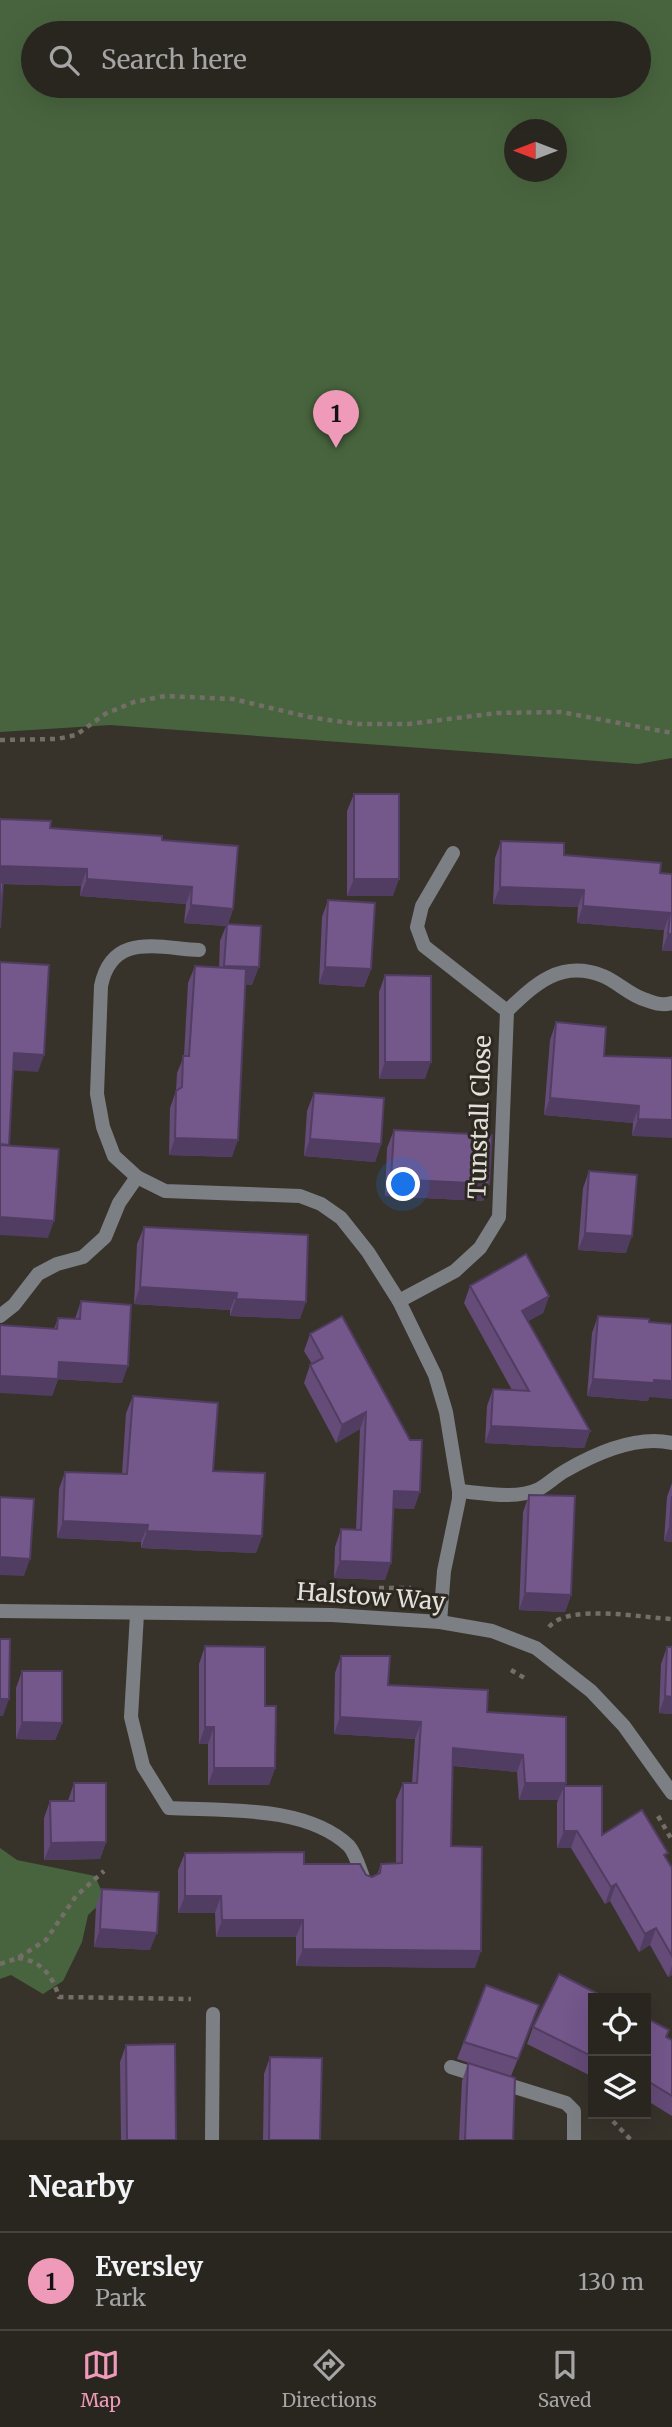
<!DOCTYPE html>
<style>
:root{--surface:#292620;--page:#35322d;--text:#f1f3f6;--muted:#a5a5a5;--line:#45433e;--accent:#ef9ab8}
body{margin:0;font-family:Merriweather,serif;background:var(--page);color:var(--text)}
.controls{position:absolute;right:21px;bottom:21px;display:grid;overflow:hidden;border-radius:0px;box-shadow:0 7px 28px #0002}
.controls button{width:63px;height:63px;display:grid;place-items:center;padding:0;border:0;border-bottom:2px solid var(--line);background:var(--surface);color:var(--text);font:35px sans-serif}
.compass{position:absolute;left:504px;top:119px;width:63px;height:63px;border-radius:50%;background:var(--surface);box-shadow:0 7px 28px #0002;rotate:270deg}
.you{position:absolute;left:404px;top:1185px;width:24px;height:24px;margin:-18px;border:5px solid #fff;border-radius:50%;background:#1a73e8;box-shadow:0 0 0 10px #1a73e833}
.badge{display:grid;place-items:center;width:46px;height:46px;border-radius:50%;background:var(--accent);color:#111;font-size:23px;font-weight:700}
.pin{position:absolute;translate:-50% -58px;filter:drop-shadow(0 2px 4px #0008)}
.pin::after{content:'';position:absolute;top:37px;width:24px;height:21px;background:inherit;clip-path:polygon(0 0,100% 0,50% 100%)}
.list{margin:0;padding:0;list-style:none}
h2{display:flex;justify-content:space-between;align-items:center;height:91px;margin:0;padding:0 28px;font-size:30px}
h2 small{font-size:23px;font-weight:400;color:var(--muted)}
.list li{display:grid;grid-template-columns:46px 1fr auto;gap:21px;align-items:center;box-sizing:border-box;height:98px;padding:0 28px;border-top:2px solid var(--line)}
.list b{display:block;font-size:26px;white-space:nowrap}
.list p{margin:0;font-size:23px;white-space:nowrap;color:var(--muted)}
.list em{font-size:23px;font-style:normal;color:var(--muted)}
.icon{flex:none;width:38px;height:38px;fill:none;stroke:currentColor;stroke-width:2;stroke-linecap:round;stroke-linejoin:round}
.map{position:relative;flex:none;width:672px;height:2140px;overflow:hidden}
.search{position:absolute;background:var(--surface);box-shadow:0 7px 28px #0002;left:21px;right:21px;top:21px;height:77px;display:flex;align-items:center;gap:18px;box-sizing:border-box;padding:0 24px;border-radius:38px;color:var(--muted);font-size:26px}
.sheet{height:189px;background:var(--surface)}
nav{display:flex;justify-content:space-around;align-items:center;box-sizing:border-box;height:98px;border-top:2px solid var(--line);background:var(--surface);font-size:19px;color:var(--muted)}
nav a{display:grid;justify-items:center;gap:4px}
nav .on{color:var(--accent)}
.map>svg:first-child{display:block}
.green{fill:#48643e;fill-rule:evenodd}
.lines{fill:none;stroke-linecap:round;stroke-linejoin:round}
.path{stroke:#736f68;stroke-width:4.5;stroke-dasharray:5 5;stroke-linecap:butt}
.street{stroke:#7c7f83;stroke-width:14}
.wall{fill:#644b78}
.shaded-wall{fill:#513d61}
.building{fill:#74578b;stroke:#513d61;stroke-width:2}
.labels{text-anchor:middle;stroke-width:6;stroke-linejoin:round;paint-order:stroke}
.street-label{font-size:24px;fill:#e2e0da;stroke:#2d2921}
</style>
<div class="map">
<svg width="672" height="2140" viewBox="0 0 672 2140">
<rect width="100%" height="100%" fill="#37332b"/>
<!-- green -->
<g class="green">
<path d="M0,0H672V758L638,764L110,725L0,732ZM33,33H639V86H33ZM514,130H556V172H514Z"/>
<path d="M0,1848L17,1860L95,1876L105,1899L88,1915L82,1942L63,1981L43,1994L11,1975L0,1979Z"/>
</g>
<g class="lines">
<!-- path -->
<g class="path">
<path d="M0,740L57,739L76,735L105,714L134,702L165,696L233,699L309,717L357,724H408L497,713L561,712L672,733"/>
<path d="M379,1588H411"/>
<path d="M549,1627C567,1603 645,1618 672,1619"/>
<path d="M511,1670L528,1680"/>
<path d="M658,1816L672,1840"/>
<path d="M18,1958C42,1961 52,1975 59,1997L191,1999"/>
<path d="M0,1964L18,1958L46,1940L76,1896L104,1871"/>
<path d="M606,2114L631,2140"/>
</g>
<!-- street -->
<g class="street">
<path d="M199,950C158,948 112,932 101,986L97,1094L103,1127L114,1156L137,1177L165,1191L300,1196L321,1204L341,1218L368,1252L399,1301L435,1375L446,1412L459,1491V1499L444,1571L440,1622"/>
<path d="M507,1011C535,984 561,959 603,976C618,982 629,995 646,1000C655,1003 662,1006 672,1003"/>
<path d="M399,1301L455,1271L480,1248L499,1217L507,1011L424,946L417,927L422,906L453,853"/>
<path d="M0,1316L14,1305L38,1274L57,1264L83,1257L105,1237L119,1203L137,1177"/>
<path d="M459,1491C483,1493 515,1500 539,1489C548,1484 556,1476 565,1471C596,1453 637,1435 672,1443"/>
<path d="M0,1611L332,1615L440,1622L492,1631L536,1648L591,1691L624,1726L672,1793"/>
<path d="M137,1614L131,1717L143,1766L169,1808C224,1811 306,1805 349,1846C356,1854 360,1870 364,1880"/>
<path d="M451,2067L566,2103L574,2111V2140"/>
<path d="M212,2140L213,2014"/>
</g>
</g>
<!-- wall -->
<g class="wall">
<path d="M354,794L393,896H347V811Z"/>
<path d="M0,819L50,828L162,840L233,909L228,924L252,985L245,984L232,1157L169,1155L170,1108L176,1091L177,1073L184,1056L188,983L195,966L219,968L220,941L226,926L184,923L186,904L80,896L81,886L3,884Z"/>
<path d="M501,841L564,855L660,873L672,874V951H662L664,930L577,923L578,907L493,904L495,858Z"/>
<path d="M328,900L371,969L364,987L319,984L322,917Z"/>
<path d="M385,975L425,1079H379V992Z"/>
<path d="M556,1022L604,1056L672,1058L632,1136L633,1123L544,1115L550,1040Z"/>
<path d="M314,1093L381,1144L375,1162L304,1156L307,1111Z"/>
<path d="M394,1130L489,1184L483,1201L385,1196L387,1148Z"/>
<path d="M589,1171L626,1253L578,1250L583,1188Z"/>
<path d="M144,1227L300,1319L230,1316V1310L134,1304L137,1244Z"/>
<path d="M470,1286L549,1296L543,1313L528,1321L590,1431L584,1448L485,1443L487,1406L493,1389L512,1390L464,1303Z"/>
<path d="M81,1301L122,1383L58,1379L52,1396L54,1329L58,1318L75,1319Z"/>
<path d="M342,1316L414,1509L393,1508L385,1580L334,1578L335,1547L341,1529L356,1530L360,1429L336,1443L304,1383L310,1365L312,1364L304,1351L310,1334Z"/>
<path d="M598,1316L649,1397L648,1401L587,1396L592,1333Z"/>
<path d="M133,1396L213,1471L262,1536L256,1553L141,1548V1542L57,1538L59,1489L65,1472L122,1474L126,1413Z"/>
<path d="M672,1483V1542L664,1541L667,1497Z"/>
<path d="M529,1495L571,1595L565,1612L519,1610L523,1512Z"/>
<path d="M205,1646L265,1706L275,1768L269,1785H208V1744H199V1664Z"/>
<path d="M667,1647H672V1714L659,1713L661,1664Z"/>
<path d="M341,1656L388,1685L487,1712L566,1783L565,1786L602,1835L666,1858L672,1868V1975L668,1977L650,1945L639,1952L610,1901L605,1904L571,1848H557V1803L558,1800H519L517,1772L453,1766L451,1846L475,1968L296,1966V1937H216L215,1913H178V1870L185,1853L304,1864L366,1875L372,1877L377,1875L381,1864H396V1800L403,1783H412L415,1739L334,1734L335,1673Z"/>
<path d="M22,1671L62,1723L55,1740L16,1739V1688Z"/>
<path d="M74,1783L106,1842L100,1859L44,1860V1818L50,1801H68Z"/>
<path d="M102,1889L150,1950L94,1947L96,1906Z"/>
<path d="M486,1985L533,2022L511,2076L457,2059Z"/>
<path d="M593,1998V2077L527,2044L533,2027Z"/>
<path d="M646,2018L666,2037L672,2040V2116L646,2100Z"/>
<path d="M126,2045L176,2140H121L120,2062Z"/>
<path d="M270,2057L320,2140H263L264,2074Z"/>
<path d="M468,2063L513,2140H459L462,2081Z"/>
</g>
<!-- shaded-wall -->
<g class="shaded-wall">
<path d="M0,866L87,869L81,886L0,884Z"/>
<path d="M87,879L192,887L186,904L80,896Z"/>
<path d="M354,879H399L393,896H347Z"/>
<path d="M500,887L584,890L578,907L493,904Z"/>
<path d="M191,905L233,909L227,926L184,923Z"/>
<path d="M583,906L670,913L664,930L577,923Z"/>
<path d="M668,934H672V951H662Z"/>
<path d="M224,966L259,967L252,985L218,983Z"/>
<path d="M325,967L371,969L364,987L319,984Z"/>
<path d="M14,1053L44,1055L38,1072L8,1070Z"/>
<path d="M385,1062H431L425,1079H379Z"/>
<path d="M550,1098L639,1106L633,1123L544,1115Z"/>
<path d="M638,1119L672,1120V1138L632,1136Z"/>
<path d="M175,1138L238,1140L232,1157L169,1155Z"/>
<path d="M310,1139L381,1144L375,1162L304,1156Z"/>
<path d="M391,1179L489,1184L483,1201L385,1196Z"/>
<path d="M0,1217L54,1221L48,1238L0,1235Z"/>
<path d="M585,1233L632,1236L626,1253L578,1250Z"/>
<path d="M140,1287L237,1293L230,1310L134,1304Z"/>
<path d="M549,1296L543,1313L516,1328L522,1311Z"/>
<path d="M236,1299L306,1302L300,1319L230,1316Z"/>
<path d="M59,1362L128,1366L122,1383L53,1379Z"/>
<path d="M0,1376L58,1379L52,1396L0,1393Z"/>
<path d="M593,1379L654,1380L672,1381V1399L649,1397L648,1401L587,1396Z"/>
<path d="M366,1412L360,1429L336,1443L342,1425Z"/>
<path d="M491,1426L590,1431L584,1448L485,1443Z"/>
<path d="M394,1491L420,1492L414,1509L388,1508Z"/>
<path d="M63,1521L148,1525L141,1542L57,1538Z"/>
<path d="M670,1524H672V1542L664,1541Z"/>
<path d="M147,1531L262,1536L256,1553L141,1548Z"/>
<path d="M0,1557L30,1559L24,1576L0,1575Z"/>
<path d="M340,1561L391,1563L385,1580L334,1578Z"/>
<path d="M525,1593L571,1595L565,1612L519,1610Z"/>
<path d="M665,1696L672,1697V1714L659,1713Z"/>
<path d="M0,1699H9L3,1716H0Z"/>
<path d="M340,1717L421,1722L415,1739L334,1734Z"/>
<path d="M22,1722L62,1723L55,1740L16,1739Z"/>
<path d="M205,1727H214L208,1744H199Z"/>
<path d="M453,1748L523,1755L517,1772L447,1765Z"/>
<path d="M214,1768H275L269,1785H208Z"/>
<path d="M525,1783H566L558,1800H519Z"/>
<path d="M564,1831H577L571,1848H557Z"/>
<path d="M106,1842L100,1859L44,1860L51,1843Z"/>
<path d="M616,1884L610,1901L605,1904L611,1887Z"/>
<path d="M185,1896H221L215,1913H178Z"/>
<path d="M222,1920H303L296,1937H216Z"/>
<path d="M656,1928L650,1945L639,1952L645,1934Z"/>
<path d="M100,1929L157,1933L150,1950L94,1947Z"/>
<path d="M303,1949L481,1951L475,1968L296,1966Z"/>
<path d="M672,1966V1975L668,1977Z"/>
</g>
<!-- building -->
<g class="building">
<rect x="354" y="794" width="45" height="85"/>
<path d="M0,819L51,821L50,828L162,836V840L238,846L233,909L191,905L192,887L87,879V869L0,866Z"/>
<path d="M501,841L564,843V855L661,863L660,873L672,874V934H668L670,913L583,906L584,890L500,887Z"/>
<path d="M0,882L3,883L0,928Z"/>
<path d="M328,900L375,903L371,969L325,967Z"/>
<path d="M227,924L261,926L259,967L224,966Z"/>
<path d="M0,962L49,965L44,1055L14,1053L9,1145L0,1144Z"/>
<path d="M195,966L246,969L238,1140L175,1138L176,1091L182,1087L183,1056H189Z"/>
<path d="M385,975L431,976V1062H385Z"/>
<path d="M556,1022L606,1027L604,1056L672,1058V1120L638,1119L639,1106L550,1098Z"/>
<path d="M314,1093L384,1098L381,1144L310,1139Z"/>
<path d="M394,1130L492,1135L489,1184L391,1179Z"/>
<path d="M0,1145L59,1149L54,1221L0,1217Z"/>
<path d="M589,1171L637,1175L632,1236L585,1233Z"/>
<path d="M144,1227L308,1235L306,1302L236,1299L237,1293L140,1287Z"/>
<path d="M526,1254L549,1296L522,1311L590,1431L491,1426L493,1389L529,1391L470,1286Z"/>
<path d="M81,1301L131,1305L128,1366L59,1362L58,1379L0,1376V1325L57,1329L58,1318L80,1319Z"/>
<path d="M342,1316L410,1440H422L420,1492L394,1491L391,1563L340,1561L341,1529L361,1530L366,1412L342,1425L310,1365L323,1358L310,1334Z"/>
<path d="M598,1316L649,1319V1322L672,1324V1381L654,1380V1383L593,1379Z"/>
<path d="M133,1396L218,1403L213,1471L265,1473L262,1536L147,1531L148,1525L63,1521L65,1472L127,1474Z"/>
<path d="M529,1495L575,1496L571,1595L525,1593Z"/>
<path d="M672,1496V1524H670Z"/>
<path d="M0,1497L34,1499L30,1559L0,1557Z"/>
<path d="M0,1639H10L9,1699H0Z"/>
<path d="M205,1646L265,1647V1706H276L275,1768H214V1727H205Z"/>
<path d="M667,1647H672V1697L665,1696Z"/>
<path d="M341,1656H390L388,1685L488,1690L487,1712L566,1717V1783H525L523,1755L453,1748L451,1846L482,1847L481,1951L303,1949V1920H222L221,1896H185V1853L304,1852V1864H360L366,1875L372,1877L380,1873L381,1864L402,1863L403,1783H417L421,1722L340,1717Z"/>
<path d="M22,1671H62V1723L22,1722Z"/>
<path d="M74,1783H106V1842L51,1843L50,1801H74Z"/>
<path d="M564,1786H602V1835L642,1810L668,1853L664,1855L672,1868V1956L656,1928L645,1934L616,1884L611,1887L577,1831H564Z"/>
<path d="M102,1889L159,1892L157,1933L100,1929Z"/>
<path d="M559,1974L606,1998H593V2057L533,2027Z"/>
<path d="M486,1985L539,2005L518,2059L464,2042Z"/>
<path d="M646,2018L669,2030L666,2037L672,2040V2096L646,2080Z"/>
<path d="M175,2044L176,2140H127L126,2045Z"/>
<path d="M270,2057L322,2058L320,2140H269Z"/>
<path d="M468,2063L515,2078L513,2140H465Z"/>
</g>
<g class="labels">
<!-- street labels -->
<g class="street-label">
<text transform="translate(480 1117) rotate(-88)" y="8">Tunstall Close</text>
<text transform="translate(371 1597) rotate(4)" y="8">Halstow Way</text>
</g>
</g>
</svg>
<div class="controls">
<button><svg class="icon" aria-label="locate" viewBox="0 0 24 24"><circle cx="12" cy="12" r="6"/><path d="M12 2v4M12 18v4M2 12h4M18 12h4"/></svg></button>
<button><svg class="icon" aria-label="layers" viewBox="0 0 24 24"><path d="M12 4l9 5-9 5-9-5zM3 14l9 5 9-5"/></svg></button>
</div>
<svg class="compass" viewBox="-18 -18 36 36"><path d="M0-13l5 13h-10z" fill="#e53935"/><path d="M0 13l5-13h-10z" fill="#a5a5a5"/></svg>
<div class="you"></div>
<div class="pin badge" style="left:336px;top:448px">1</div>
<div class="search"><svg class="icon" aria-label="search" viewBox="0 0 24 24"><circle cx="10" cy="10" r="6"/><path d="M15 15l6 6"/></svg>Search here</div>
</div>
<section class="sheet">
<h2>Nearby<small></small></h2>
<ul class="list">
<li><span class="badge">1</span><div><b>Eversley</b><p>Park</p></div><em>130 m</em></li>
</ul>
</section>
<nav>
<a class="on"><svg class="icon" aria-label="map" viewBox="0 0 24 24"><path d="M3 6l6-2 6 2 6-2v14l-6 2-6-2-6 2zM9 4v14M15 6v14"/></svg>Map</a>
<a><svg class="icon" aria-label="directions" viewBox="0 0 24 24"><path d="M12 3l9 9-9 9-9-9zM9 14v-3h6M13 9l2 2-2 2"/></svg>Directions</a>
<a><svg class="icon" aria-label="saved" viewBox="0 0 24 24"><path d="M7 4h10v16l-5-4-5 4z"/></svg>Saved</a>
</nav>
